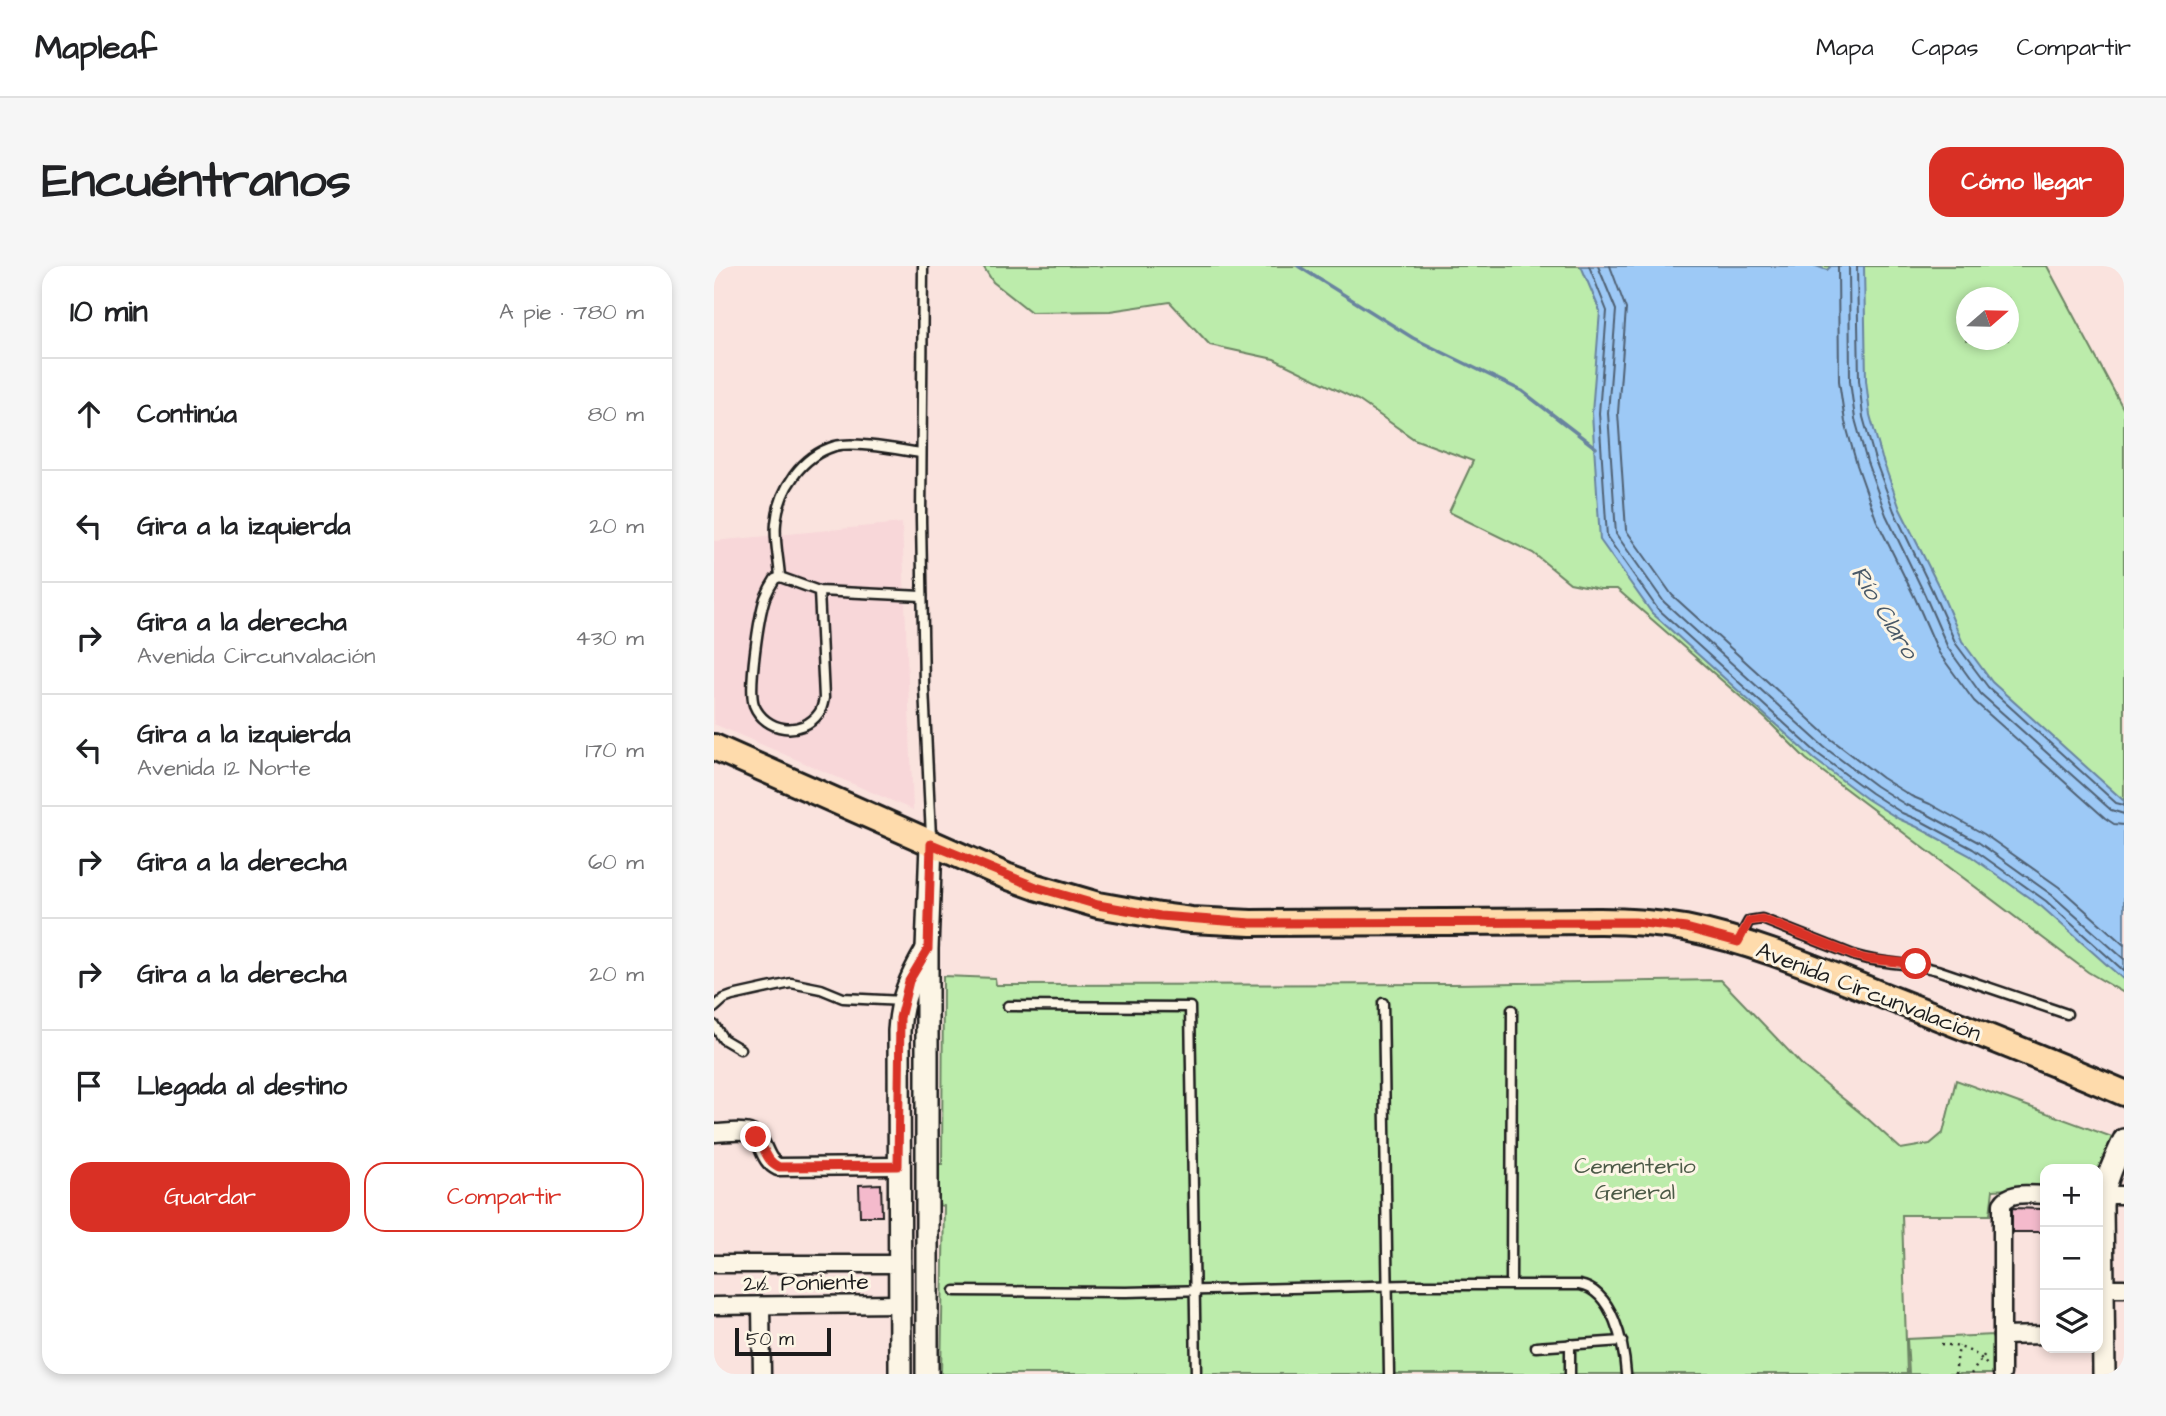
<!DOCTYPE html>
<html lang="es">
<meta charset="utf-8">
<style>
:root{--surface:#fff;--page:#f6f6f6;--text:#202124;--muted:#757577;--line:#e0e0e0;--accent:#d93025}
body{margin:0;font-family:"Architects Daughter",sans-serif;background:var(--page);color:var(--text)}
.controls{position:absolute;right:21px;bottom:21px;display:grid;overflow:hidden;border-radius:14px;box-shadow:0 4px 10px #0003}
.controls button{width:63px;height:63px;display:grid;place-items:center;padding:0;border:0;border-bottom:2px solid var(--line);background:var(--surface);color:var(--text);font:35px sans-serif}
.compass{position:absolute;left:1242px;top:21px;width:63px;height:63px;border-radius:50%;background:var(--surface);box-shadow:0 4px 10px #0003;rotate:70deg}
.scale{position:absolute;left:21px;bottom:18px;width:96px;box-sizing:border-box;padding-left:7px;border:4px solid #1c1c1c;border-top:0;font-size:19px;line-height:24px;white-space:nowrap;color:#1c1c1c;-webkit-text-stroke:5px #fcf5e5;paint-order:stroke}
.stop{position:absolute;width:21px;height:21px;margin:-16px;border:5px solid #d93025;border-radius:50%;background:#fff}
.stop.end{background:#d93025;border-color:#fff;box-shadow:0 2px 7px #0008}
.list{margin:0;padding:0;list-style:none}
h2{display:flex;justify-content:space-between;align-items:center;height:91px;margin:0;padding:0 28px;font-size:30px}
h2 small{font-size:23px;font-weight:400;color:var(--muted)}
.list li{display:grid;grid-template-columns:46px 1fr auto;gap:21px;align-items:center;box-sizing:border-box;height:112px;padding:0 28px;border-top:2px solid var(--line)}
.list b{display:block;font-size:26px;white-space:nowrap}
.list p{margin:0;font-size:23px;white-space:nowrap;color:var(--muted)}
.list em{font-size:23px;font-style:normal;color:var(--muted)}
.actions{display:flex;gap:14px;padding:21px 28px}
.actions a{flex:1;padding:16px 0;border:2px solid var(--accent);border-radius:21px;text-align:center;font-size:24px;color:var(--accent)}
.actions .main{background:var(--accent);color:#fff}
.icon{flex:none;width:38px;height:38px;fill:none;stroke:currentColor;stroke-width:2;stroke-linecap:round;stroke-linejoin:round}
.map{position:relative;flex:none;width:1410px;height:1108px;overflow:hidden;border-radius:21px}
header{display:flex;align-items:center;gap:42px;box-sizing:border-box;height:98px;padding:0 35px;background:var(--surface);border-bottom:2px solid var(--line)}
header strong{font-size:33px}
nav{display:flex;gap:38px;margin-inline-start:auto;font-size:24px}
.intro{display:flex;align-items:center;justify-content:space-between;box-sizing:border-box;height:168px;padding:0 42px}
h1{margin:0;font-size:49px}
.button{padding:18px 32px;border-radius:21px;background:var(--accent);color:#fff;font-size:24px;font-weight:700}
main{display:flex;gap:42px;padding:0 42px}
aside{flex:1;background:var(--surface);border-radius:21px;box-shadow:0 4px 10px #0003}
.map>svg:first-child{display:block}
.built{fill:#f8d7d9}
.green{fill:#bcecab;stroke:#6c8464;stroke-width:2;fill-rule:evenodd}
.water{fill:#9dc9f6;stroke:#69849f;stroke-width:2}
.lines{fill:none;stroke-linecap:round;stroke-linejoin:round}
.shore{stroke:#506173;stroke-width:2}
.stream{stroke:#69849f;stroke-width:3.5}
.building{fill:#f4bacc;stroke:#1c1c1c;stroke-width:2}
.lane-casing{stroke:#1c1c1c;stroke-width:13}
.street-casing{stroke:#1c1c1c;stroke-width:21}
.secondary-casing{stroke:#1c1c1c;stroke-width:26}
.primary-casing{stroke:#1c1c1c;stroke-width:30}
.path{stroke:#1c1c1c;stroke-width:2.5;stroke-dasharray:2 5;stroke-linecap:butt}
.lane{stroke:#fcf5e5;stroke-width:8}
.street{stroke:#fcf5e5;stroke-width:16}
.secondary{stroke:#fcf5e5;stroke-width:21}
.primary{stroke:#fedbac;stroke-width:24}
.route{stroke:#d93025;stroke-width:9}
.labels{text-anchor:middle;stroke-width:6;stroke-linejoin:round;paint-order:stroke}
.street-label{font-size:23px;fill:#1c1c1c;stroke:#fcf5e5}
.park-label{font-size:23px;fill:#4c5a47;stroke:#fcf5e5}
.water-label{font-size:24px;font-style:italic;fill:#495968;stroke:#fcf5e5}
</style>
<header>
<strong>Mapleaf</strong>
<nav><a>Mapa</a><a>Capas</a><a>Compartir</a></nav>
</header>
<div class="intro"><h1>Encuéntranos</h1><a class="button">Cómo llegar</a></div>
<main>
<aside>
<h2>10 min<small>A pie · 780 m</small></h2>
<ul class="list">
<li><svg class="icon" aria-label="ahead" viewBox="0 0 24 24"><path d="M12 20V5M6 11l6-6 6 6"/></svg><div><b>Continúa</b></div><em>80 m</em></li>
<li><svg class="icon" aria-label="left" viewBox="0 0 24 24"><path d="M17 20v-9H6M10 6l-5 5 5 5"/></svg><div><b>Gira a la izquierda</b></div><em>20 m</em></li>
<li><svg class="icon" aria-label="right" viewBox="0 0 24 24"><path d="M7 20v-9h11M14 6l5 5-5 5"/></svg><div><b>Gira a la derecha</b><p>Avenida Circunvalación</p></div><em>430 m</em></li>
<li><svg class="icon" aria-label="left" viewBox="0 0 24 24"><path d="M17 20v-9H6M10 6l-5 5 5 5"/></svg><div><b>Gira a la izquierda</b><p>Avenida 12 Norte</p></div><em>170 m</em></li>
<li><svg class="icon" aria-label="right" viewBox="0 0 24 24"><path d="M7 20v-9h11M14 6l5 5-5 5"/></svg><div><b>Gira a la derecha</b></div><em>60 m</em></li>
<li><svg class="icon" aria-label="right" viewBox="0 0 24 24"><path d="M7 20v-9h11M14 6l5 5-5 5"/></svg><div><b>Gira a la derecha</b></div><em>20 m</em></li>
<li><svg class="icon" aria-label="arrive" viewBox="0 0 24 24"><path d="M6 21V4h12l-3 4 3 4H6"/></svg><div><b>Llegada al destino</b></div></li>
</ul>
<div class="actions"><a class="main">Guardar</a><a>Compartir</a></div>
</aside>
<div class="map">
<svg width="1410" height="1108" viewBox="0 0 1410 1108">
<rect width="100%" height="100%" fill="#fae3de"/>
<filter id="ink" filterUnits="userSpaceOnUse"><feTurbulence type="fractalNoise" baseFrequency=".0143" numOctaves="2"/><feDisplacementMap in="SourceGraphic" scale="14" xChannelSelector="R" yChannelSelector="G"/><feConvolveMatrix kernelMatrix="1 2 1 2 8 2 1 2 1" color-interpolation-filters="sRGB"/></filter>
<g filter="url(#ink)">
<!-- built -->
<path class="built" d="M188,257L199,544L0,458V275Z"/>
<!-- green -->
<g class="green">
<path d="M269,0H1333L1410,144V727L1374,706L1092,493L1052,453L903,323H886L856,317L819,287L735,246L759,195L700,173L644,134L560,93L496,79L456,36L396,45L317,46L279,16ZM1252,32H1294V74H1252Z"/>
<path d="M229,710L281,712L282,719L740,718L1007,714L1089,800L1154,853L1187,883L1216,878L1229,867L1242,814L1401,872L1384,908V903H1331V921L1279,924L1276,949H1188L1193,1108H227L230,940L223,939V898H228Z"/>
<path d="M1280,1069L1282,1108H1195L1193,1073Z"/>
</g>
<!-- water -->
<path class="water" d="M867,0H1102L1113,4L1117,0H1150L1152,114L1156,149L1168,192L1186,243L1225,321L1248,375L1278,416L1410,535V714L1328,641L1255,589L1203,561L1185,553L1153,533L1100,493L938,347L886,274L878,147L886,45Z"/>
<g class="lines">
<!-- shore -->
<g class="shore">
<path d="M875,0L893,45L885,147L893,271L943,342L1104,488L1157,527L1188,547L1207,555L1259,583L1332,635L1410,705"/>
<path d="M884,0L902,44L894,147L902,268L950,336L1110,481L1162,520L1192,539L1211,547L1264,576L1338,629L1410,693"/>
<path d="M896,0L912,43L904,147L912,264L958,329L1117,473L1168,512L1197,530L1216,538L1270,568L1345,621L1410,679"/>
<path d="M1124,0L1125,115L1131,156L1143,199L1162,253L1201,332L1225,387L1260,435L1391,552L1400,558L1410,559"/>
<path d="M1135,0L1136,115L1141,153L1153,196L1172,249L1210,327L1234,382L1267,428L1397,544L1410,548"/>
<path d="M1143,0L1145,114L1149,151L1161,194L1180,245L1218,324L1242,378L1274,421L1402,537L1410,539"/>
</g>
<!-- stream -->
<path class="stream" d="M584,0L699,72L808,125L882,182"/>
</g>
<!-- building -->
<g class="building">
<path d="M167,918L168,950H146L145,919Z"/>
<path d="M1298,942L1329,943V966H1298Z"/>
</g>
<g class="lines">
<defs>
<g id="lane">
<path d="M209,0L207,253L210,421L217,571"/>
<path d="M66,311C65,294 60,274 62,257C65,224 87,190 121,180C141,175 186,184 207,187"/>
<path d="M105,325L110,432C109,437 108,443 105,447C88,471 51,466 40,439C34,422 45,350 51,332C54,325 57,319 61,313L66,311L105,325L208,330"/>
<path d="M1025,673L1035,655L1048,653L1142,690C1168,698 1197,697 1223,704L1353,748"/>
<path d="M669,737L675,1108"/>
<path d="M294,740L476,741L482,1108"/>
<path d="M0,742L10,733L18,730L77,717L107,723L129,732L189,735"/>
<path d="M0,759L9,773L26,783"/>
<path d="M797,1018L798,744"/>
<path d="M241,1025L412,1026L695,1019H865C899,1024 910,1079 912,1108"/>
<path d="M856,1078V1108"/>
<path d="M822,1081L908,1075"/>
</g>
<g id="street">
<path d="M0,867C11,867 25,864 35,867C52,872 47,893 64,901L184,900"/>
<path d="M1384,929H1410"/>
<path d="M0,998H185"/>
<path d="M1389,1022H1410"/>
<path d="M0,1040L185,1038"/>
<path d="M47,1040L48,1108"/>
<path d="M1288,1070L1331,1069"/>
<path d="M1288,1108V938C1296,924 1317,929 1331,929"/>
</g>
<g id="secondary">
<path d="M186,1108L185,765C187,732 196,713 212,685"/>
<path d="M213,1108V683L217,578"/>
<path d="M1390,1108L1388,939C1390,916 1401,894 1410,874"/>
</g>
<path id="primary" d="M0,481L292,610L322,621L384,639L446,650L477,654L537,657L886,655C914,655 942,657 971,662C1042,676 1110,706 1178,733C1255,763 1333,794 1410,827"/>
</defs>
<!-- lane casing -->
<use href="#lane" class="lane-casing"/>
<!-- street casing -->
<use href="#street" class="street-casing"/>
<!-- secondary casing -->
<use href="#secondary" class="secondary-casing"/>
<!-- primary casing -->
<use href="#primary" class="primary-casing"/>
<!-- path -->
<g class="path">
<path d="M1227,1078C1245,1080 1262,1084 1273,1099"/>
<path d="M1241,1108L1245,1080"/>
<path d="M1257,1108L1273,1085"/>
</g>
<!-- lane -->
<use href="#lane" class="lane"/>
<!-- street -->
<use href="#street" class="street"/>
<!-- secondary -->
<use href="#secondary" class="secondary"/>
<!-- primary -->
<use href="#primary" class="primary"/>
</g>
</g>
<g class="lines" filter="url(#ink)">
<!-- route -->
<path class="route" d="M42,871C52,881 50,894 65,901L184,900L186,752L195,715L214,683L217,578L322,621L384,639L446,650L537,657L921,656L972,662L1024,676L1035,655L1048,653L1142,690L1153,693L1202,698"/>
</g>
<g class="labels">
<!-- street labels -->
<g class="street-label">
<text transform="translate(1155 725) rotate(21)" y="8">Avenida Circunvalación</text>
<text transform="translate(92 1016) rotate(-1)" y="8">2½ Poniente</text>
</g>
<!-- park labels -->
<g class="park-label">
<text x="921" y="907">Cementerio<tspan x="921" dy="26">General</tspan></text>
</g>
<!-- water labels -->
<g class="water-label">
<text transform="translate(1171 346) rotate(58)" y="8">Río Claro</text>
</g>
</g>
</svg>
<div class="controls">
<button>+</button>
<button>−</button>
<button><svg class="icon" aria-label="layers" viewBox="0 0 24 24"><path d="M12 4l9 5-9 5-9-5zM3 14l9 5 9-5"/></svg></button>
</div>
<svg class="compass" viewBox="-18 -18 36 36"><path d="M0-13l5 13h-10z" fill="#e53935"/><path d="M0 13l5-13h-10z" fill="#757577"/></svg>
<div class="scale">50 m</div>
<div class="stop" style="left:1202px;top:698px"></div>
<div class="stop end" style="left:42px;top:871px"></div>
</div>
</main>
